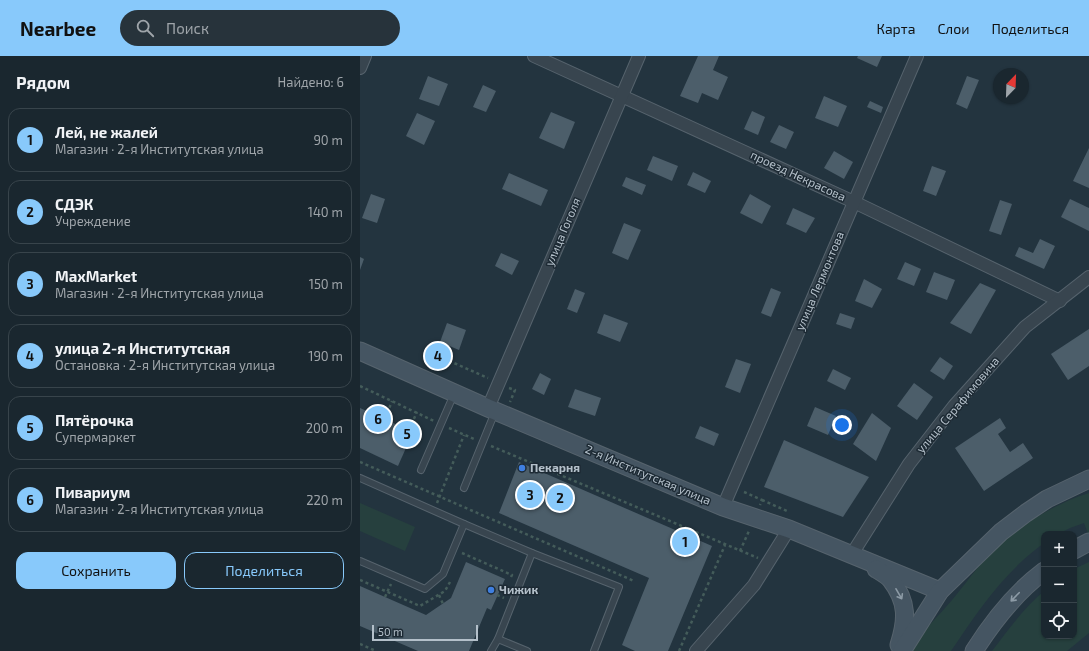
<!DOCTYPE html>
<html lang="ru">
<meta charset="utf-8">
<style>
:root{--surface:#1a272f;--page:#27333b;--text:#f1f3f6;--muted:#9fa5aa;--line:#38444b;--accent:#88c9fb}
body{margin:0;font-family:"Exo 2",sans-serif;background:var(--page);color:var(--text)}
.controls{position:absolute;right:12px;bottom:12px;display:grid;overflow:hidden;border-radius:8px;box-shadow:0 1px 3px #0004}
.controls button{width:36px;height:36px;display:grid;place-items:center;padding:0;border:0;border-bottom:1px solid var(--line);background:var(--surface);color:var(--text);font:20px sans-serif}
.compass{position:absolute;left:633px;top:12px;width:36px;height:36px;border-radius:50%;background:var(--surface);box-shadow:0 1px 3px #0004;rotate:23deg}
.scale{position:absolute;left:12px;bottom:10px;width:106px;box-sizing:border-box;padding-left:4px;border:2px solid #b4c0ca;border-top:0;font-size:11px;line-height:14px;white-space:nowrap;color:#b4c0ca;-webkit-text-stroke:3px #1d2a34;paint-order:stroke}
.you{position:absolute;left:482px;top:369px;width:14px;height:14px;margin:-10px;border:3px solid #fff;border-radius:50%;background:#1a73e8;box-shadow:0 0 0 6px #1a73e833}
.badge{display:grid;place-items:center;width:26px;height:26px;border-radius:50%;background:var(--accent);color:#111;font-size:13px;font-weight:700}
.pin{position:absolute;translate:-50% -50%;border:2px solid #fff;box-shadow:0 1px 4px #0006}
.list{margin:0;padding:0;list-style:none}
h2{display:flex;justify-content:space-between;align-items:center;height:52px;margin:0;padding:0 16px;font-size:17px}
h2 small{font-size:13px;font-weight:400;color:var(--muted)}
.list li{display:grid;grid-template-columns:26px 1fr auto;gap:12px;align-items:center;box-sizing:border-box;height:64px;margin:0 8px 8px;padding:0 8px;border:1px solid var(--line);border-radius:12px}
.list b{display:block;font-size:15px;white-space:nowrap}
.list p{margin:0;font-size:13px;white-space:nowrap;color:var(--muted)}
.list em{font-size:13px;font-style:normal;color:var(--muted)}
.actions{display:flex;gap:8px;padding:12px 16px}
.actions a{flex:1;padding:9px 0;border:1px solid var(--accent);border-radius:12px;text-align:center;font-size:14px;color:var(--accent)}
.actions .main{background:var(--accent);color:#111}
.icon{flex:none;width:22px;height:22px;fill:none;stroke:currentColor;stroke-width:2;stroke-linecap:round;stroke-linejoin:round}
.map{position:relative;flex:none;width:729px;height:595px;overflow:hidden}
header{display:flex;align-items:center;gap:24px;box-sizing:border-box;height:56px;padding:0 20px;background:var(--accent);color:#111}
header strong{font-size:19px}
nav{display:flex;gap:22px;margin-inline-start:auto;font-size:14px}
.search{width:280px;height:36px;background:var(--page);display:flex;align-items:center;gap:10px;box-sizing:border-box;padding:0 14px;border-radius:22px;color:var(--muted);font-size:15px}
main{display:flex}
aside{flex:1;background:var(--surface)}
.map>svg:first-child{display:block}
.green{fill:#26403e}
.building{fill:#4c5e6a}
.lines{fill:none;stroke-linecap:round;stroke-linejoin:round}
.lane-casing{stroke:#56636d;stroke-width:8}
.street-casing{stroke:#56636d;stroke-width:14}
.secondary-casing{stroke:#56636d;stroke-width:19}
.path{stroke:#445c5a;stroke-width:2.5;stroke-dasharray:3 3;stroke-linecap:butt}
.lane{stroke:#38454f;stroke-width:6}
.street{stroke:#38454f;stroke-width:12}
.secondary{stroke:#455562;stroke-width:17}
.oneway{stroke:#8d9ba6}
.shop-dot{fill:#3f7fe0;stroke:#1d2a34;stroke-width:1.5}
.labels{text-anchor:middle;stroke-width:3;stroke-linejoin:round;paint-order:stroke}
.street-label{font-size:12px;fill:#b4c0ca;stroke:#1d2a34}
.poi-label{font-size:12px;font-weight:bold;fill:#b4c0ca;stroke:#1d2a34;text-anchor:start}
</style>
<header>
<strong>Nearbee</strong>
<div class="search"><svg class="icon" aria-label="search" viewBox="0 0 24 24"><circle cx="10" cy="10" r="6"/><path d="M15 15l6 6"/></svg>Поиск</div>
<nav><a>Карта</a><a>Слои</a><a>Поделиться</a></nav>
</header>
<main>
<aside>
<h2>Рядом<small>Найдено: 6</small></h2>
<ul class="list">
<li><span class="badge">1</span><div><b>Лей, не жалей</b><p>Магазин · 2-я Институтская улица</p></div><em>90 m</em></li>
<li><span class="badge">2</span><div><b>СДЭК</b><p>Учреждение</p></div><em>140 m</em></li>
<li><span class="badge">3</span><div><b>MaxMarket</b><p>Магазин · 2-я Институтская улица</p></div><em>150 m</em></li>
<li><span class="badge">4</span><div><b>улица 2-я Институтская</b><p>Остановка · 2-я Институтская улица</p></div><em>190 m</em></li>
<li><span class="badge">5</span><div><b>Пятёрочка</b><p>Супермаркет</p></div><em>200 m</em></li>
<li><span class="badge">6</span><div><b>Пивариум</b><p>Магазин · 2-я Институтская улица</p></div><em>220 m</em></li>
</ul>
<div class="actions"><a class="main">Сохранить</a><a>Поделиться</a></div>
</aside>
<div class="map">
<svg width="729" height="595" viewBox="0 0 729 595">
<rect width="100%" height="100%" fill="#23343f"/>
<!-- green -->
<g class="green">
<path d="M729,437V480L724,467L710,472L698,478H684V487C644,516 618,555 591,595H550C561,576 578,561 592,544C604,530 614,515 627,501C653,473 693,448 729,437Z"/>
<path d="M0,447L55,471L45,495L0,475Z"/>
<path d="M729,506V577L707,595H632C648,574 664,552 684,535V580H714V513Z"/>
</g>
<!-- building -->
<g class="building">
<path d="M338,0H359L353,14L368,21L358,44L342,37L338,47L320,40Z"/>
<path d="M498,0H522L517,11L497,2Z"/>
<path d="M68,20L88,28L79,50L59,43Z"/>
<path d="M607,20L619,24L607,53L596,48Z"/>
<path d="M123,29L136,35L126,56L113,51Z"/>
<path d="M464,40L487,50L478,71L455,62Z"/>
<path d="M510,45L523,51L521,57L507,51Z"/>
<path d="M392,55L405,61L398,79L384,73Z"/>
<path d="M191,56L215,66L204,93L179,82Z"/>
<path d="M57,57L75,65L64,89L46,80Z"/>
<path d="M419,69L434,76L426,93L410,86Z"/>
<path d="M729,92V132L713,125Z"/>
<path d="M474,95L493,106L484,123L464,112Z"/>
<path d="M293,100L318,110L312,125L287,114Z"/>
<path d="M572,110L586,115L576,140L563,135Z"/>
<path d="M333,116L351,125L345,137L327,129Z"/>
<path d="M149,117L188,134L181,150L142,133Z"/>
<path d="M266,121L286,129L282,139L262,130Z"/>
<path d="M11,138L25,143L17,167L2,162Z"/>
<path d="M390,138L411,150L402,168L380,157Z"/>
<path d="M710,143L729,152V175L701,161Z"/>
<path d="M640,144L652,148L641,179L629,175Z"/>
<path d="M433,152L455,162L446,177L426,168Z"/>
<path d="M264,167L281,174L268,204L252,197Z"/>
<path d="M680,183L695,190L684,213L655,200L659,191L673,197Z"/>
<path d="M141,197L159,205L152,219L135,210Z"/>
<path d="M0,201L4,203L0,214Z"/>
<path d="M545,206L561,213L554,230L537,223Z"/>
<path d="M574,216L595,224L587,244L566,236Z"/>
<path d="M504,223L522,233L512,252L495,245Z"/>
<path d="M620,227L636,234L611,278L590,267Z"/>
<path d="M411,232L421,236L411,261L401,257Z"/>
<path d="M215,233L225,237L217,257L207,253Z"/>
<path d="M480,257L495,262L491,273L476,268Z"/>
<path d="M244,258L268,267L260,286L237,277Z"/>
<path d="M87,267L106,274L99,294L80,286Z"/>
<path d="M729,273V310L708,324L691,298Z"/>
<path d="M580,301L593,310L584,324L570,315Z"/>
<path d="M376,303L391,308L380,337L365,331Z"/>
<path d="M473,313L491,322L485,334L467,325Z"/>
<path d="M180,317L191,323L184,339L172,333Z"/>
<path d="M554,327L573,341L557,364L537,350Z"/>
<path d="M215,333L241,342L235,360L208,351Z"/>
<path d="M455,351L476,360L468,379L447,370Z"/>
<path d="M0,352L53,376L38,410L0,392Z"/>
<path d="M512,357L531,372L516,405L493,388Z"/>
<path d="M640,362L646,372L638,378L650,396L663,387L673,402L624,435L595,392Z"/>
<path d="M340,370L359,378L354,390L335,382Z"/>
<path d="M424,384L509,421L483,461L404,431Z"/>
<path d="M159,406L352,490L308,595H275L262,589L289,522L139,457Z"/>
<path d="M106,506L145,523L131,554L127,552L109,595H58L0,570V530L66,559L91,542Z"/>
</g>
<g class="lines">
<defs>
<g id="lane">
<path d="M61,414L94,338"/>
<path d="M0,422L104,468"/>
<path d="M104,432L135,356"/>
<path d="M0,505L65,533L83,518L104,468L172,497L259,531L234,595"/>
<path d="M131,595L138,583"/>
<path d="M167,595L138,583L172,497"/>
</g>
<g id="street">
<path d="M174,0L494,146L700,245"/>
<path d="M0,12L5,0"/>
<path d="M128,352L279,0"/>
<path d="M363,451L557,0"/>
<path d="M492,498L549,408L594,350L665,271L729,221"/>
<path d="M336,595L394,529L429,473"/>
</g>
<g id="secondary">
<path d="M0,295L128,352L363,451L429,473L580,535"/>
<path d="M714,494L729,486"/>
<path d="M516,513C521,516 528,520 531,524C548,546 547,564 539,589"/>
<path d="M542,595L580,535L641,476L666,457L687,443L729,423"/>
<path d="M614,595C633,565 656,536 684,515"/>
</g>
</defs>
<!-- lane casing -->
<use href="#lane" class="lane-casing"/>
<!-- street casing -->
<use href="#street" class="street-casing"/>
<!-- secondary casing -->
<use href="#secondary" class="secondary-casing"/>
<!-- path -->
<g class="path">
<path d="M78,300L128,322"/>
<path d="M0,330L74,365"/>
<path d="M149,332L155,334L150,346"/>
<path d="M25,363L32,345"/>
<path d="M89,372L114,383"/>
<path d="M49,374L57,356"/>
<path d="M131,390L398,502"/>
<path d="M0,406L274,525"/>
<path d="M384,436L402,444L400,449"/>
<path d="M402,444L427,455"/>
<path d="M77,447L104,379"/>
<path d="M380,495L389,475"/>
<path d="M102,497L152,519L151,521"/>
<path d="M0,524L60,550L85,535L90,526"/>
<path d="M79,539L83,548"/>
<path d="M137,539L144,542"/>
<path d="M25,541L31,528"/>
<path d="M0,588L16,595"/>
<path d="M319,595L365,489"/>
</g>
<!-- lane -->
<use href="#lane" class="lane"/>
<!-- street -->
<use href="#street" class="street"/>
<!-- secondary -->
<use href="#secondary" class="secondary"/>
</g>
<!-- one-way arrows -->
<defs><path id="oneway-shaft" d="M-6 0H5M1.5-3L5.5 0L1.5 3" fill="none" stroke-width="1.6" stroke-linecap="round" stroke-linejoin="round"/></defs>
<g class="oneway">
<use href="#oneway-shaft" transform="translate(539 538) rotate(60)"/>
<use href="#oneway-shaft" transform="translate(655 541) rotate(134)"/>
</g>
<!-- markers -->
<g class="shop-dot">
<circle cx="162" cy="412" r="4"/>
<circle cx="131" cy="534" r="4"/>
</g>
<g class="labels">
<!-- street labels -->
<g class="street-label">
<text transform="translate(438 120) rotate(25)" y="4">проезд Некрасова</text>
<text transform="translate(203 176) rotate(-67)" y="4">улица Гоголя</text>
<text transform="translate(460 225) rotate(-67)" y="4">улица Лермонтова</text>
<text transform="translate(598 349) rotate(-50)" y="4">улица Серафимовича</text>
<text transform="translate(288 419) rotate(23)" y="4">2-я Институтская улица</text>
</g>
<!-- poi labels -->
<g class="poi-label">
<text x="170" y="416">Пекарня</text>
<text x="139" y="538">Чижик</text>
</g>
</g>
</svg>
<div class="controls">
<button>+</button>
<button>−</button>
<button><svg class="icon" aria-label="locate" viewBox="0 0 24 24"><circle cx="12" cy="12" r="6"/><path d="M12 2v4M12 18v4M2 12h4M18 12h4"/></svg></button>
</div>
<svg class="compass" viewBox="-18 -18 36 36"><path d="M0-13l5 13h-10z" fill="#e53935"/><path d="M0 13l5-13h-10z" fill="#9fa5aa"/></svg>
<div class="scale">50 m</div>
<div class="you"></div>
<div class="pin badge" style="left:325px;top:486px">1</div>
<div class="pin badge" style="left:200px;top:442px">2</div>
<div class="pin badge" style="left:170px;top:439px">3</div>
<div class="pin badge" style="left:78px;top:300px">4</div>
<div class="pin badge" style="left:47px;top:378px">5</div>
<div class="pin badge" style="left:18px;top:363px">6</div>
</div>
</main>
